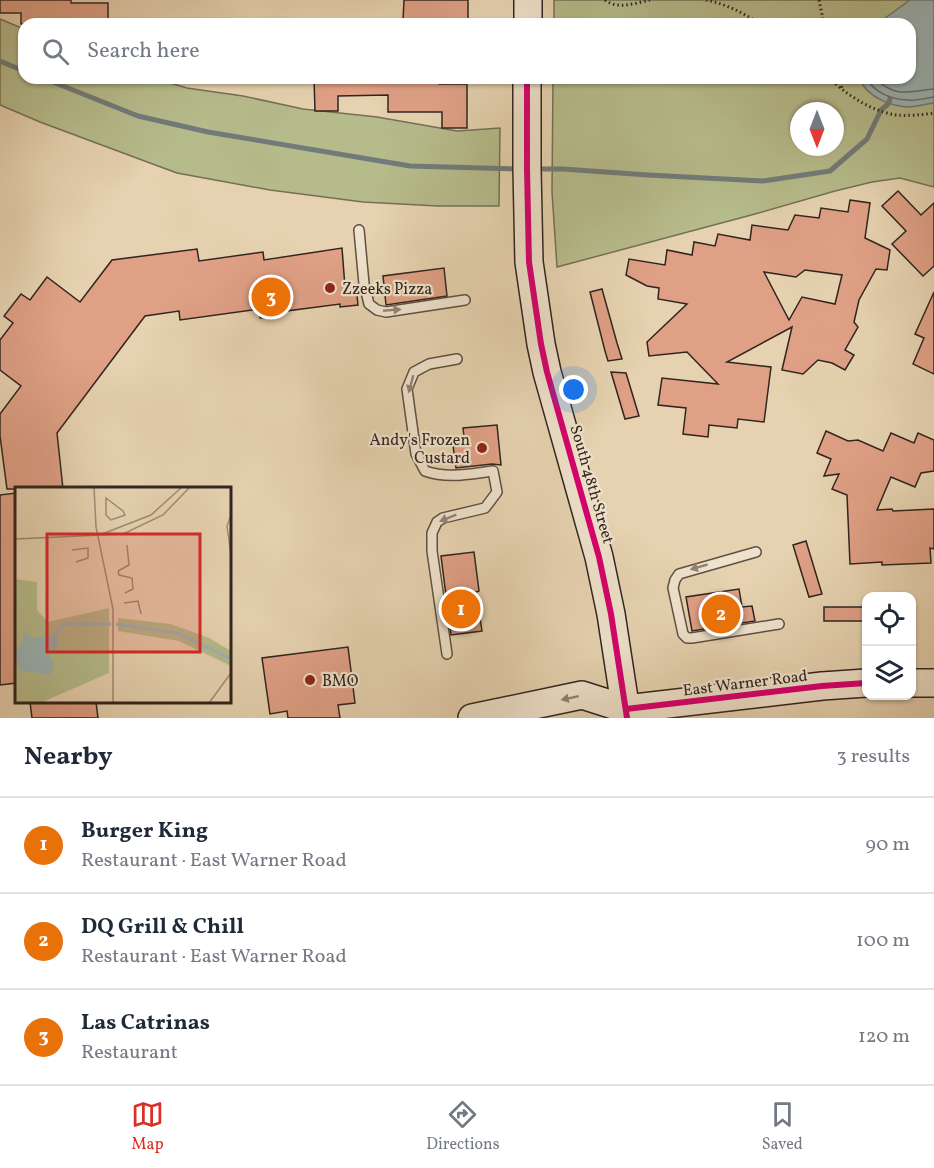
<!DOCTYPE html>
<meta charset="utf-8">
<style>
:root{--surface:#fff;--page:#f2f2f3;--text:#1f2937;--muted:#747a83;--line:#e0e1e3;--accent:#d93025}
body{margin:0;font-family:Vollkorn,serif;background:var(--page);color:var(--text)}
.controls{position:absolute;right:18px;bottom:18px;display:grid;overflow:hidden;border-radius:12px;box-shadow:0 2px 4px #0004}
.controls button{width:54px;height:54px;display:grid;place-items:center;padding:0;border:0;border-bottom:2px solid var(--line);background:var(--surface);color:var(--text);font:30px sans-serif}
.compass{position:absolute;left:790px;top:102px;width:54px;height:54px;border-radius:50%;background:var(--surface);box-shadow:0 2px 4px #0004;rotate:180deg}
.you{position:absolute;left:574px;top:390px;width:21px;height:21px;margin:-15px;border:4px solid #fff;border-radius:50%;background:#1a73e8;box-shadow:0 0 0 9px #1a73e833}
.badge{display:grid;place-items:center;width:39px;height:39px;border-radius:50%;background:var(--accent);color:#fff;font-size:20px;font-weight:700}
.pin{position:absolute;translate:-50% -50%;border:3px solid #fff;box-shadow:0 2px 6px #0006}
.list{margin:0;padding:0;list-style:none}
h2{display:flex;justify-content:space-between;align-items:center;height:78px;margin:0;padding:0 24px;font-size:26px}
h2 small{font-size:20px;font-weight:400;color:var(--muted)}
.list li{display:grid;grid-template-columns:39px 1fr auto;gap:18px;align-items:center;box-sizing:border-box;height:96px;padding:0 24px;border-top:2px solid var(--line)}
.list b{display:block;font-size:22px;white-space:nowrap}
.list p{margin:0;font-size:20px;white-space:nowrap;color:var(--muted)}
.list em{font-size:20px;font-style:normal;color:var(--muted)}
.icon{flex:none;width:33px;height:33px;fill:none;stroke:currentColor;stroke-width:2;stroke-linecap:round;stroke-linejoin:round}
.map{position:relative;flex:none;width:934px;height:718px;overflow:hidden}
.search{position:absolute;background:var(--surface);box-shadow:0 2px 4px #0004;left:18px;right:18px;top:18px;height:66px;display:flex;align-items:center;gap:15px;box-sizing:border-box;padding:0 21px;border-radius:18px;color:var(--muted);font-size:22px}
.sheet{height:366px;background:var(--surface)}
nav{display:flex;justify-content:space-around;align-items:center;box-sizing:border-box;height:84px;border-top:2px solid var(--line);background:var(--surface);font-size:16px;color:var(--muted)}
nav a{display:grid;justify-items:center;gap:3px}
nav .on{color:var(--accent)}
.map>svg:first-child{display:block}
.green{fill:#b6bb8b;stroke:#747055;stroke-width:1.5;fill-rule:evenodd}
.water{fill:#9cb5b7;stroke:#717b7a;stroke-width:1.5}
.lines{fill:none;stroke-linecap:round;stroke-linejoin:round}
.shore{stroke:#666c6b;stroke-width:1.5}
.stream{stroke:#717b7a;stroke-width:5}
.building{fill:#dfa085;stroke:#31241f;stroke-width:1.5;fill-rule:evenodd}
.service-casing{stroke:#5e5043;stroke-width:12}
.secondary-casing{stroke:#31241f;stroke-width:30}
.path{stroke:#31241f;stroke-width:3;stroke-dasharray:1.5 3;stroke-linecap:butt}
.service{stroke:#efe2cc;stroke-width:9}
.secondary{stroke:#efe2cc;stroke-width:27}
.cycleway-casing{stroke:#efe2cc;stroke-width:10}
.cycleway{stroke:#d6006c;stroke-width:6}
.oneway{fill:#908376}
.poi-dot{fill:#8f2418;stroke:#efe2cc;stroke-width:2}
.labels{text-anchor:middle;stroke-width:4.5;stroke-linejoin:round;paint-order:stroke}
.poi-label{font-size:16px;fill:#31241f;stroke:#efe2cc;text-anchor:start}
.street-label{font-size:16px;fill:#31241f;stroke:#efe2cc}
.inset-river{fill:none;stroke:#9cb5b7;stroke-width:3}
.inset-road{fill:none;stroke:#9e8c76;stroke-width:1.5}
.view{fill:#d62828;fill-opacity:0.15;stroke:#d62828;stroke-width:3}
.inset-edge{fill:none;stroke:#31241f;stroke-width:3}
</style>
<div class="map">
<svg width="934" height="718" viewBox="0 0 934 718">
<rect width="100%" height="100%" fill="#e6d2b0"/>
<filter id="stains"><feTurbulence type="fractalNoise" baseFrequency=".00333" numOctaves="4"/><feColorMatrix values="0 0 0 0 .2 0 0 0 0 .09 0 0 0 0 .02 0 0 0 .5 -.17"/></filter>
<radialGradient id="worn" r=".72"><stop offset=".6" stop-color="#630" stop-opacity="0"/><stop offset="1" stop-color="#630" stop-opacity=".3"/></radialGradient>
<!-- green -->
<g class="green">
<path d="M554,0H934V187L900,178L872,182L835,191L755,214L557,267L552,192L553,78H910V24H554ZM799,111H835V147H799Z"/>
<path d="M0,19L24,29V78H154L187,88L243,96L303,109L377,117L457,131L500,128L499,206H438L363,202L270,190L177,173L158,166L40,122L0,105Z"/>
</g>
<!-- water -->
<path class="water" d="M910,0H934V103C926,104 918,106 910,107C893,107 865,97 860,78H910V24H877Z"/>
<g class="lines">
<!-- shore -->
<g class="shore">
<path d="M866,78C875,93 892,100 909,100C917,101 926,98 934,97"/>
<path d="M875,78C896,99 909,91 934,89"/>
</g>
<!-- stream -->
<g class="stream">
<path d="M0,61L24,71"/>
<path d="M43,78L138,116L208,132L410,166L519,169"/>
<path d="M534,169H563L648,175L763,181L830,171L867,139L881,110L888,104L890,99"/>
</g>
</g>
<!-- building -->
<g class="building">
<path d="M0,0H71V3H108V24H21V13H0Z"/>
<path d="M404,0H468V24H435V21H403Z"/>
<path d="M314,78H439V84H467V128H442V112H388V95L338,96V111H315Z"/>
<path d="M898,191L921,215L934,203V266L923,276L892,244L906,231L882,206Z"/>
<path d="M850,200L870,203L865,238L890,250L887,270L876,269L859,300L854,322L858,327L845,350L854,355L845,370L832,363L818,360L803,374L782,370L792,327L727,362L771,367L764,422L738,419L737,428L709,425L708,437L683,434L686,408L658,405L662,378L718,384L687,352L649,356L647,342L687,304L658,299L659,288L647,286L626,275L629,259L665,265L667,250L692,255L694,242L715,246L718,234L750,240L752,225L788,230L795,215L819,218L821,208L848,212ZM805,270L842,275L835,304L802,297L789,320L764,272L796,277Z"/>
<path d="M342,248L345,287L356,286L358,305L340,307V304L279,312L280,316L260,318L259,309L180,320L179,311L145,316L57,433L63,489H7L0,436V414L21,386L0,370V340L13,323L4,316L21,294L30,300L47,277L80,302L112,260L197,249L199,261L263,252L264,260Z"/>
<path d="M444,268L447,296L386,305L383,276Z"/>
<path d="M602,289L617,343L622,359L608,361L605,351L590,292Z"/>
<path d="M934,292V374L913,364L924,338L915,334Z"/>
<path d="M611,372L626,373L639,416L625,419Z"/>
<path d="M497,425L501,465L492,464L456,468L452,438L464,437L463,428Z"/>
<path d="M826,431L848,441L858,440L883,451L891,433L914,443L918,433L934,440V471L921,473L915,487L891,477L877,510L892,509L893,511L934,509V549L930,548L931,563L882,565V562L850,564L847,495L832,489L839,474L824,476L831,459L817,453Z"/>
<path d="M16,493V683L0,685V495Z"/>
<path d="M806,541L822,594L809,597L793,545Z"/>
<path d="M474,552L479,591L476,592L482,631L451,635L441,556Z"/>
<path d="M739,589L742,607L752,606L755,621L692,631L686,597Z"/>
<rect x="824" y="607" width="43" height="14"/>
<path d="M348,647L355,703L338,705L340,718H288L287,711L270,714L262,658Z"/>
<path d="M30,702H96L98,718H32Z"/>
</g>
<g class="lines">
<defs>
<g id="service">
<path d="M359,230L364,284L369,304L377,310L386,312L465,300"/>
<path d="M756,552L679,574L675,580L673,588L683,634L687,638H692L779,624"/>
<path d="M447,654L432,551V533L437,522L443,518L485,508L497,492L493,471C469,474 448,479 425,471L416,454L407,389L414,372L429,364L457,359"/>
</g>
<g id="secondary">
<path d="M528,24V0"/>
<path d="M527,78V169L529,262L541,344L547,372L599,557L611,614L627,718"/>
<path d="M912,683H934"/>
<path d="M472,718L582,695L626,709L822,686L866,683"/>
</g>
</defs>
<!-- service casing -->
<use href="#service" class="service-casing"/>
<!-- secondary casing -->
<use href="#secondary" class="secondary-casing"/>
<!-- path -->
<g class="path">
<path d="M605,0C617,10 636,3 650,0"/>
<path d="M706,0C726,4 743,13 761,24"/>
<path d="M819,0L824,24"/>
<path d="M829,78C847,95 871,111 896,115C908,116 921,115 934,113"/>
<path d="M838,78L842,88"/>
</g>
<!-- service -->
<use href="#service" class="service"/>
<!-- secondary -->
<use href="#secondary" class="secondary"/>
<defs>
<g id="cycleway">
<path d="M527,78V169L529,262L541,344L547,372L599,557L611,614L627,718"/>
<path d="M626,709L822,686L866,683"/>
</g>
</defs>
<!-- cycleway casing -->
<use href="#cycleway" class="cycleway-casing"/>
<!-- cycleway -->
<use href="#cycleway" class="cycleway"/>
</g>
<!-- one-way arrows -->
<defs><path id="oneway-solid" d="M-6-.8H1V-3.2L6.5 0L1 3.2V.8H-6Z" transform="scale(1.5)"/></defs>
<g class="oneway">
<use href="#oneway-solid" transform="translate(392 310) rotate(-5)"/>
<use href="#oneway-solid" transform="translate(411 384) rotate(105)"/>
<use href="#oneway-solid" transform="translate(448 518) rotate(158)"/>
<use href="#oneway-solid" transform="translate(699 567) rotate(164)"/>
<use href="#oneway-solid" transform="translate(570 698) rotate(168)"/>
</g>
<!-- markers -->
<g class="poi-dot">
<circle cx="330" cy="288" r="6"/>
<circle cx="482" cy="448" r="6"/>
<circle cx="310" cy="680" r="6"/>
</g>
<g class="labels">
<!-- poi labels -->
<g class="poi-label">
<text x="342" y="294">Zzeeks Pizza</text>
<text x="470" y="445" text-anchor="end">Andy's Frozen<tspan x="470" dy="18">Custard</tspan></text>
<text x="322" y="686">BMO</text>
</g>
<!-- street labels -->
<g class="street-label">
<text transform="translate(593 484) rotate(74)" y="6">South 48th Street</text>
<text transform="translate(745 682) rotate(-7)" y="6">East Warner Road</text>
</g>
</g>
<!-- overview -->
<g transform="translate(15 487)">
<rect width="216" height="216" fill="#e6d2b0"/>
<path d="M0,92L22,95V123L33,135L94,121V186L25,216H0ZM103,131L156,137L194,151L216,164V179L164,154L103,144Z" fill="#b6bb8b"/>
<path d="M9,145L17,151L35,148L44,151L43,159L34,167L39,179L34,188L4,183L0,161L7,158Z" fill="#9cb5b7"/>
<path class="inset-river" d="M101,137L162,146L216,172M38,150L49,137H96"/>
<path class="inset-road" d="M79,0L81,40L98,122V216M91,11L108,24L110,28L96,33L91,28ZM216,28L212,39L216,68M82,49L136,28L167,0M0,52L108,47L148,28L175,0M57,63L73,61V71L61,75M103,84L104,88L117,91L118,102L110,106M103,84L114,78L112,58M109,116L123,114L126,127M194,216L216,186"/>
<path class="view" d="M32,47H185V165H32Z"/>
<rect width="216" height="216" class="inset-edge"/>
</g>
<rect width="100%" height="100%" filter="url(#stains)"/>
<rect width="100%" height="100%" fill="url(#worn)"/>
</svg>
<div class="controls">
<button><svg class="icon" aria-label="locate" viewBox="0 0 24 24"><circle cx="12" cy="12" r="6"/><path d="M12 2v4M12 18v4M2 12h4M18 12h4"/></svg></button>
<button><svg class="icon" aria-label="layers" viewBox="0 0 24 24"><path d="M12 4l9 5-9 5-9-5zM3 14l9 5 9-5"/></svg></button>
</div>
<svg class="compass" viewBox="-18 -18 36 36"><path d="M0-13l5 13h-10z" fill="#e53935"/><path d="M0 13l5-13h-10z" fill="#747a83"/></svg>
<div class="you"></div>
<div class="pin badge" style="left:461px;top:609px;background:#e8710a">1</div>
<div class="pin badge" style="left:721px;top:614px;background:#e8710a">2</div>
<div class="pin badge" style="left:271px;top:297px;background:#e8710a">3</div>
<div class="search"><svg class="icon" aria-label="search" viewBox="0 0 24 24"><circle cx="10" cy="10" r="6"/><path d="M15 15l6 6"/></svg>Search here</div>
</div>
<section class="sheet">
<h2>Nearby<small>3 results</small></h2>
<ul class="list">
<li><span class="badge" style="background:#e8710a">1</span><div><b>Burger King</b><p>Restaurant · East Warner Road</p></div><em>90 m</em></li>
<li><span class="badge" style="background:#e8710a">2</span><div><b>DQ Grill &amp; Chill</b><p>Restaurant · East Warner Road</p></div><em>100 m</em></li>
<li><span class="badge" style="background:#e8710a">3</span><div><b>Las Catrinas</b><p>Restaurant</p></div><em>120 m</em></li>
</ul>
</section>
<nav>
<a class="on"><svg class="icon" aria-label="map" viewBox="0 0 24 24"><path d="M3 6l6-2 6 2 6-2v14l-6 2-6-2-6 2zM9 4v14M15 6v14"/></svg>Map</a>
<a><svg class="icon" aria-label="directions" viewBox="0 0 24 24"><path d="M12 3l9 9-9 9-9-9zM9 14v-3h6M13 9l2 2-2 2"/></svg>Directions</a>
<a><svg class="icon" aria-label="saved" viewBox="0 0 24 24"><path d="M7 4h10v16l-5-4-5 4z"/></svg>Saved</a>
</nav>
